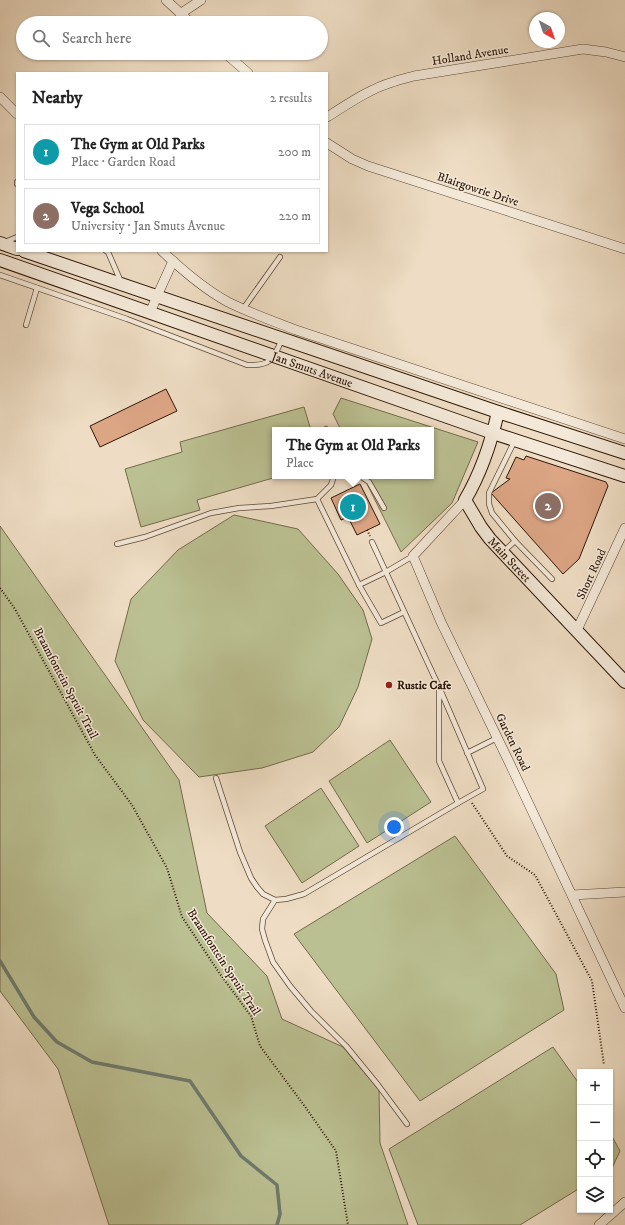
<!DOCTYPE html>
<meta charset="utf-8">
<style>
:root{--surface:#fff;--page:#f6f6f6;--text:#222;--muted:#767676;--line:#e0e0e0;--accent:#2563eb}
body{margin:0;font-family:"IM FELL DW Pica",serif;background:var(--page);color:var(--text)}
.controls{position:absolute;right:12px;bottom:12px;display:grid;overflow:hidden;border-radius:0px;box-shadow:0 1px 3px #0004}
.controls button{width:36px;height:36px;display:grid;place-items:center;padding:0;border:0;border-bottom:1px solid var(--line);background:var(--surface);color:var(--text);font:20px sans-serif}
.compass{position:absolute;left:529px;top:12px;width:36px;height:36px;border-radius:50%;background:var(--surface);box-shadow:0 1px 3px #0004;rotate:140deg}
.you{position:absolute;left:394px;top:827px;width:14px;height:14px;margin:-10px;border:3px solid #fff;border-radius:50%;background:#1a73e8;box-shadow:0 0 0 6px #1a73e833}
.badge{display:grid;place-items:center;width:26px;height:26px;border-radius:50%;background:var(--accent);color:#fff;font-size:13px;font-weight:700}
.pin{position:absolute;translate:-50% -50%;border:2px solid #fff;box-shadow:0 1px 4px #0006}
.popup{position:absolute;left:272px;top:427px;width:162px;height:52px;box-sizing:border-box;display:grid;place-content:center;border-radius:0px;background:var(--surface);filter:drop-shadow(0 1px 3px #0005);font-size:13px;white-space:nowrap;color:var(--muted)}
.popup b{font-size:15px;color:var(--text)}
.popup::after{content:'';position:absolute;left:50%;top:100%;margin-left:-8px;border:8px solid transparent;border-top-color:var(--surface)}
.list{margin:0;padding:0;list-style:none}
h2{display:flex;justify-content:space-between;align-items:center;height:52px;margin:0;padding:0 16px;font-size:17px}
h2 small{font-size:13px;font-weight:400;color:var(--muted)}
.list li{display:grid;grid-template-columns:26px 1fr auto;gap:12px;align-items:center;box-sizing:border-box;height:56px;margin:0 8px 8px;padding:0 8px;border:1px solid var(--line);border-radius:0px}
.list b{display:block;font-size:15px;white-space:nowrap}
.list p{margin:0;font-size:13px;white-space:nowrap;color:var(--muted)}
.list em{font-size:13px;font-style:normal;color:var(--muted)}
.icon{flex:none;width:22px;height:22px;fill:none;stroke:currentColor;stroke-width:2;stroke-linecap:round;stroke-linejoin:round}
.map{position:relative;flex:none;width:625px;height:1225px;overflow:hidden}
.search{position:absolute;background:var(--surface);box-shadow:0 1px 3px #0004;left:16px;top:16px;width:312px;height:44px;display:flex;align-items:center;gap:10px;box-sizing:border-box;padding:0 14px;border-radius:22px;color:var(--muted);font-size:15px}
.panel{position:absolute;background:var(--surface);box-shadow:0 1px 3px #0004;left:16px;top:72px;width:312px;height:180px;border-radius:0px}
.map>svg:first-child{display:block}
.green{fill:#bbc092;stroke:#746b4c}
.lines{fill:none;stroke-linecap:round;stroke-linejoin:round}
.stream{stroke:#6f7a6c;stroke-width:3.5}
.building{fill:#dca584;stroke:#2e1606}
.lane-casing{stroke:#5e4836;stroke-width:6}
.street-casing{stroke:#5e4836;stroke-width:10}
.secondary-casing{stroke:#2e1606;stroke-width:14}
.path{stroke:#2e1606;stroke-width:2;stroke-dasharray:1 2;stroke-linecap:butt}
.lane{stroke:#f4e9d9;stroke-width:4.5}
.street{stroke:#f4e9d9;stroke-width:9}
.secondary{stroke:#f4e9d9;stroke-width:12}
.poi-dot{fill:#8f2418;stroke:#f4e9d9;stroke-width:1.5}
.labels{text-anchor:middle;stroke-width:3;stroke-linejoin:round;paint-order:stroke}
.street-label{font-size:12px;fill:#2e1606;stroke:#f4e9d9}
.poi-label{font-size:12px;font-weight:bold;fill:#2e1606;stroke:#f4e9d9;text-anchor:start}
</style>
<div class="map">
<svg width="625" height="1225" viewBox="0 0 625 1225">
<rect width="100%" height="100%" fill="#eeddc4"/>
<filter id="stains"><feTurbulence type="fractalNoise" baseFrequency=".005" numOctaves="4"/><feColorMatrix values="0 0 0 0 .2 0 0 0 0 .09 0 0 0 0 .02 0 0 0 .5 -.17"/></filter>
<radialGradient id="worn" r=".72"><stop offset=".6" stop-color="#630" stop-opacity="0"/><stop offset="1" stop-color="#630" stop-opacity=".3"/></radialGradient>
<!-- green -->
<g class="green">
<path d="M341,398L478,442L452,503L401,552L363,476H431V430H341L333,414Z"/>
<path d="M304,407L311,430H275V476H280L197,500L200,510L141,527L125,469L182,452L180,442Z"/>
<path d="M234,515L298,529L338,574L363,610L372,639L358,687L339,727L313,752L262,768L199,777L143,720L115,661L131,599L178,550Z"/>
<path d="M0,526L179,780L207,913L267,976L282,1019L343,1047L379,1090L380,1143L408,1225H109L58,1069L0,991Z"/>
<path d="M390,740L431,802L367,843L329,781Z"/>
<path d="M321,788L359,846L302,883L265,826Z"/>
<path d="M455,836L556,974L564,1010L420,1101L294,934Z"/>
<path d="M553,1047L580,1085V1188L520,1225H418L389,1149Z"/>
<path d="M610,1133L620,1151L612,1168L610,1169Z"/>
</g>
<g class="lines">
<!-- stream -->
<path class="stream" d="M0,961L34,1017L57,1042L92,1062L190,1081L241,1156L277,1185L280,1214L277,1225"/>
</g>
<!-- building -->
<g class="building">
<path d="M166,389L177,411L100,447L90,426Z"/>
<path d="M526,456L606,482L608,486L579,559L563,574L491,493L510,479L506,478L516,457L524,460Z"/>
<path d="M360,484L380,524L357,535L348,517L341,520L331,498Z"/>
</g>
<g class="lines">
<defs>
<g id="lane">
<path d="M17,182V184"/>
<path d="M5,242L17,237"/>
<path d="M106,251L108,252L121,282"/>
<path d="M0,275L127,319L247,365C271,366 273,360 282,339"/>
<path d="M243,309L280,257"/>
<path d="M26,325L37,288"/>
<path d="M326,429L327,430"/>
<path d="M515,440L489,493V504L492,513L515,541L552,579"/>
<path d="M360,476L369,482L384,508"/>
<path d="M317,499L359,585L381,623L404,612"/>
<path d="M372,542L439,687L483,789L458,803L439,761V687"/>
<path d="M117,544L145,537L211,513L239,508L271,506L317,499L331,485L334,476"/>
<path d="M503,552L515,541"/>
<path d="M359,585L386,572L413,556"/>
<path d="M467,753L497,738"/>
<path d="M216,778L240,852L251,878L257,887L263,894L275,900L286,899L304,894L458,803"/>
<path d="M275,900L263,919L262,929L265,940L273,962L290,986L311,1011L346,1046L378,1085L407,1124"/>
</g>
<g id="street">
<path d="M166,0L191,23"/>
<path d="M180,14L201,0"/>
<path d="M225,53L248,73"/>
<path d="M0,97L17,114"/>
<path d="M327,117C348,104 369,89 393,82C400,79 407,78 414,76L583,49L606,52L625,57"/>
<path d="M327,143L352,159L368,166L625,249"/>
<path d="M162,251C180,268 206,290 228,302C250,313 273,321 296,330L625,439"/>
<path d="M150,313L157,296L173,261"/>
<path d="M465,500L413,556L441,622L509,762L625,1008"/>
<path d="M577,630L625,528"/>
<path d="M572,895L625,892"/>
<path d="M599,1225L625,1202"/>
</g>
<g id="secondary">
<path d="M0,243L17,249"/>
<path d="M24,251L498,412L625,453"/>
<path id="s1" d="M0,260L493,433L625,476"/>
<path id="s2" d="M498,412C491,443 481,473 465,500L481,527L490,539L625,682"/>
</g>
</defs>
<!-- lane casing -->
<use href="#lane" class="lane-casing"/>
<!-- street casing -->
<use href="#street" class="street-casing"/>
<!-- secondary casing -->
<use href="#secondary" class="secondary-casing"/>
<!-- path -->
<g class="path">
<path d="M367,530L370,536"/>
<path d="M0,588L15,609L95,755L132,805L167,868L182,917L220,974L251,1016L260,1046L306,1108L336,1151L348,1225"/>
<path d="M472,803L507,856L535,875L592,981L604,1065"/>
</g>
<!-- lane -->
<use href="#lane" class="lane"/>
<!-- street -->
<use href="#street" class="street"/>
<!-- secondary -->
<use href="#secondary" class="secondary"/>
</g>
<!-- markers -->
<circle class="poi-dot" cx="389" cy="685" r="4"/>
<g class="labels">
<!-- street labels -->
<g class="street-label">
<text transform="translate(470 55) rotate(-9)" y="4">Holland Avenue</text>
<text transform="translate(478 189) rotate(18)" y="4">Blairgowrie Drive</text>
<text dy="4" stroke="none"><textPath href="#s1" startOffset="331">Jan Smuts Avenue</textPath></text>
<text dy="4" stroke="none"><textPath href="#s2" startOffset="169">Main Street</textPath></text>
<text transform="translate(591 574) rotate(-65)" y="4">Short Road</text>
<text transform="translate(66 683) rotate(62)" y="4">Braamfontein Spruit Trail</text>
<text transform="translate(513 742) rotate(64)" y="4">Garden Road</text>
<text transform="translate(224 962) rotate(57)" y="4">Braamfontein Spruit Trail</text>
</g>
<!-- poi labels -->
<g class="poi-label">
<text x="397" y="689">Rustic Cafe</text>
</g>
</g>
<rect width="100%" height="100%" filter="url(#stains)"/>
<rect width="100%" height="100%" fill="url(#worn)"/>
</svg>
<div class="controls">
<button>+</button>
<button>−</button>
<button><svg class="icon" aria-label="locate" viewBox="0 0 24 24"><circle cx="12" cy="12" r="6"/><path d="M12 2v4M12 18v4M2 12h4M18 12h4"/></svg></button>
<button><svg class="icon" aria-label="layers" viewBox="0 0 24 24"><path d="M12 4l9 5-9 5-9-5zM3 14l9 5 9-5"/></svg></button>
</div>
<svg class="compass" viewBox="-18 -18 36 36"><path d="M0-13l5 13h-10z" fill="#e53935"/><path d="M0 13l5-13h-10z" fill="#767676"/></svg>
<div class="you"></div>
<div class="pin badge" style="left:353px;top:507px;background:#0f9aa8">1</div>
<div class="popup"><b>The Gym at Old Parks</b>Place</div>
<div class="pin badge" style="left:548px;top:506px;background:#8d6e63">2</div>
<div class="search"><svg class="icon" aria-label="search" viewBox="0 0 24 24"><circle cx="10" cy="10" r="6"/><path d="M15 15l6 6"/></svg>Search here</div>
<section class="panel">
<h2>Nearby<small>2 results</small></h2>
<ul class="list">
<li><span class="badge" style="background:#0f9aa8">1</span><div><b>The Gym at Old Parks</b><p>Place · Garden Road</p></div><em>200 m</em></li>
<li><span class="badge" style="background:#8d6e63">2</span><div><b>Vega School</b><p>University · Jan Smuts Avenue</p></div><em>220 m</em></li>
</ul>
</section>
</div>
